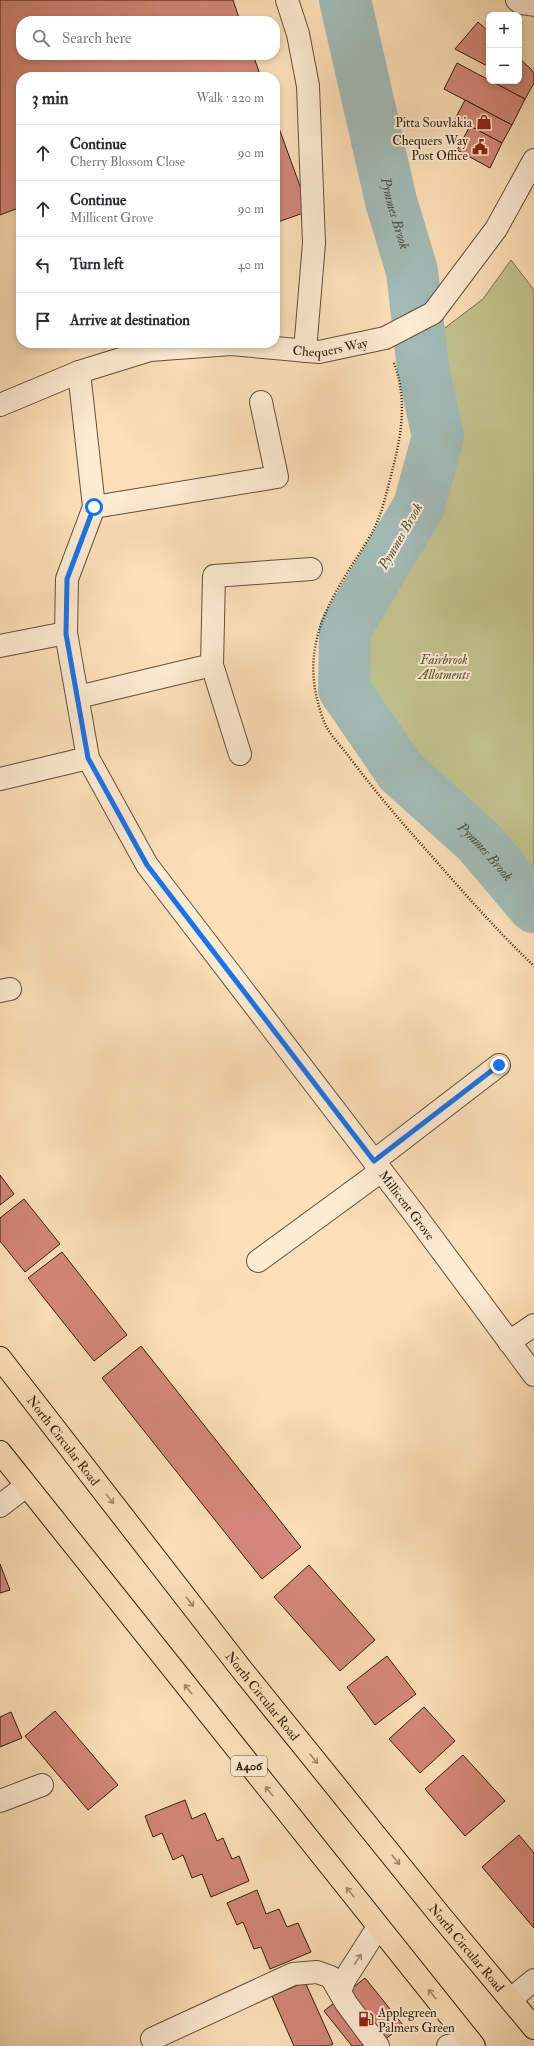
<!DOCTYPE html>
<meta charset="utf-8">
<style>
:root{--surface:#fff;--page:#f7f7f7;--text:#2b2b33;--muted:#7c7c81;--line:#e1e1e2}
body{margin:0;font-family:"IM FELL Double Pica",serif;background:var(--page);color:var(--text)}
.controls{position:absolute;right:12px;top:12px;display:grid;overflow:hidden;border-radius:8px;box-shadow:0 2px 6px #0003}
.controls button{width:36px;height:36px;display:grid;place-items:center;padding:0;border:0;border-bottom:1px solid var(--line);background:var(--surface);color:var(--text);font:20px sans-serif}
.stop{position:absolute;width:12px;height:12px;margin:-9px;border:3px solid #1a73e8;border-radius:50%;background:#fff}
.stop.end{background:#1a73e8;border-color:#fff;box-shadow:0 1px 4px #0008}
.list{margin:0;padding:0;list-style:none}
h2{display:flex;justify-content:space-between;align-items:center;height:52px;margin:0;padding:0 16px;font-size:17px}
h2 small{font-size:13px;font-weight:400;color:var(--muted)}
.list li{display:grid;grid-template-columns:26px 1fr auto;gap:12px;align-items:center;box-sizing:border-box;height:56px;padding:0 16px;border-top:1px solid var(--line)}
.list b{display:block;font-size:15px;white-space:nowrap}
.list p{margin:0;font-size:13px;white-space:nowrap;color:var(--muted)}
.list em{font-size:13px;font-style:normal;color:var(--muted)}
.icon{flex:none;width:22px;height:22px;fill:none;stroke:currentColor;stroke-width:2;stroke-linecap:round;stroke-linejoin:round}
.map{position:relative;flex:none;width:534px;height:2046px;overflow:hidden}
.search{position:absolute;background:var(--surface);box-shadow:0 2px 6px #0003;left:16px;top:16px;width:264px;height:44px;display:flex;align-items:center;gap:10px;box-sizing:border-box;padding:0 14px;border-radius:16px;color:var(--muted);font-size:15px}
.panel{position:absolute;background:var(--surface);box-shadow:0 2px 6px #0003;left:16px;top:72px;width:264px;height:276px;border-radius:16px}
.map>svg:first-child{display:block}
.green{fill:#c2c28e;stroke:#78704e}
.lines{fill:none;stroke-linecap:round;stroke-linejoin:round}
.river{stroke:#a2bbb7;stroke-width:52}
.building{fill:#d58779;stroke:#2e1f0f}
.minor-casing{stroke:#624f3a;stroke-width:24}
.highway-casing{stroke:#2e1f0f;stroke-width:24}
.path{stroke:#2e1f0f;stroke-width:2.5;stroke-dasharray:1 2;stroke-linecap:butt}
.minor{stroke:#feebd2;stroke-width:22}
.highway{stroke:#fde0b9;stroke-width:22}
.oneway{stroke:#a0896c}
.oneway2{stroke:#a08f7a}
.route{stroke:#1a73e8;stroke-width:5}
.labels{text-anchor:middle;stroke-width:4;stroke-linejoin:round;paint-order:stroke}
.shield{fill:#feebd2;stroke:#6c5c4a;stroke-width:1}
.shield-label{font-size:12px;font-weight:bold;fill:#2e1f0f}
.poi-label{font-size:13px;fill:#2e1f0f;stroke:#feebd2;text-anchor:end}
.street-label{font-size:13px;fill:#2e1f0f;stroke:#feebd2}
.park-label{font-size:13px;font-style:italic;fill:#5a5035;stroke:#feebd2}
.water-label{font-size:14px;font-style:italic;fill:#514e41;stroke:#feebd2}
</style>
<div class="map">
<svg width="534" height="2046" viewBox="0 0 534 2046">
<rect width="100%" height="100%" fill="#fde0b9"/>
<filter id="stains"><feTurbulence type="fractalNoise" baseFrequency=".005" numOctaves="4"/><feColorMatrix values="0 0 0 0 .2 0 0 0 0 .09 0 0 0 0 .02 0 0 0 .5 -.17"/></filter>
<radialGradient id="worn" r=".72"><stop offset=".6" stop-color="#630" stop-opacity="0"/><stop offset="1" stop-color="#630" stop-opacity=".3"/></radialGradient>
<!-- green -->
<path class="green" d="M511,260L534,290V893L373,727C352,684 341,653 372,611C381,598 394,587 403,574C419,550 426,521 433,494C448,442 441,388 437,334L483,299Z"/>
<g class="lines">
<!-- river -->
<path class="river" id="s1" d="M345,0L391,201L412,271L423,368L438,437L419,506L345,630L344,689L401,772L478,841L534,907"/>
</g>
<!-- building -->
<g class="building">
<path d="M0,0H233L240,21H21V55H253L261,77H21V207L0,215Z"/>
<path d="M478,22L489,32V67L455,49Z"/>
<path d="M519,58L532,70L534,74V83L525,99L492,82L519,81Z"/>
<path d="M457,63L525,99L512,125L444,89Z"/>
<path d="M465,100L512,125L502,143L455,119Z"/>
<path d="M275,117L309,211L275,223Z"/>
<path d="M470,126L502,143L490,168L457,150Z"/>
<path d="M0,1175L14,1194L0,1205Z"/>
<path d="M24,1199L60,1244L25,1272L0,1241V1218Z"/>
<path d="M62,1252L127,1335L94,1361L28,1278Z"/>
<path d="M141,1346L301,1547L262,1579L102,1378Z"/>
<path d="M0,1564L10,1590L0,1593Z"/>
<path d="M309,1565L375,1640L340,1671L274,1597Z"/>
<path d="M387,1656L416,1694L375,1725L347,1687Z"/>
<path d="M424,1707L455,1741L420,1773L389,1739Z"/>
<path d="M55,1711L118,1785L88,1810L25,1736Z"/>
<path d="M11,1712L22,1738L0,1747V1717Z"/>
<path d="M463,1755L505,1801L465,1836L425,1789Z"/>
<path d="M185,1800L192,1819L205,1813L217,1841L223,1838L232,1859L239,1856L249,1881L211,1897L202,1874L192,1878L183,1855L173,1860L162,1833L153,1837L145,1816Z"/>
<path d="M519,1835L534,1853V1928L482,1867Z"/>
<path d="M257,1890L266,1914L279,1909L287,1927L298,1923L311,1952L270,1969L261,1947L254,1949L243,1922L237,1925L227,1903Z"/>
<path d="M365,1978L403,2025L377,2046H352L324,2011Z"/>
<path d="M305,1982L333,2044L329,2046H294L272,1996Z"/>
</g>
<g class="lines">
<defs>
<g id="minor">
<path d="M287,0L298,34L308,86L314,243L305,351"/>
<path d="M517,0L521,3L534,5"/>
<path id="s2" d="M79,372L94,507L67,579L66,633L88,758L147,865L413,1212L534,1375"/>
<path id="s3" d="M0,405L79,372L150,350L231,344L319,352L385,338L433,313L496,229L534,160"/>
<path d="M94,507L277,477L261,402"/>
<path d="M0,646L66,633"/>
<path d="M78,697L212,665"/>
<path d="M240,754L212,665L214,576L311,569"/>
<path d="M0,779L88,758"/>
<path d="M0,991L10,989"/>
<path d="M374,1161L499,1065"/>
<path d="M258,1261L381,1171"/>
<path d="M509,1342L534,1325"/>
<path d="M0,1506L26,1486"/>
<path d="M0,1801L42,1785"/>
<path d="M340,1991L345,1979L378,1927"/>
<path d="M511,1999L534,1980"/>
<path d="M152,2039L293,1974L317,1972L331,1977L346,2003L378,2046"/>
<path d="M448,2046L470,2041"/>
</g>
<g id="highway">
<path id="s4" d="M0,1358L242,1670L439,1914L534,2028"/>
<path d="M0,1452L474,2046"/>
</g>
</defs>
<!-- minor casing -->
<use href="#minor" class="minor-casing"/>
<!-- highway casing -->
<use href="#highway" class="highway-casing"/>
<!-- path -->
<path class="path" d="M394,363C409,404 400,442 389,483C385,500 380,518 372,533C340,587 301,631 317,699C319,707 322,718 326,726C331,736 340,745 347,754C370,785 395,815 421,844C458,886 494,928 534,966"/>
<!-- minor -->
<use href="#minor" class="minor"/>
<!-- highway -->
<use href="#highway" class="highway"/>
</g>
<!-- one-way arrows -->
<defs><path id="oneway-shaft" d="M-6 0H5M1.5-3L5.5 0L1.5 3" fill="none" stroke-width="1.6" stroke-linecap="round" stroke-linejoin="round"/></defs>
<g class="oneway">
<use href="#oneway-shaft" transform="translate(110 1499) rotate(52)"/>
<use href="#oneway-shaft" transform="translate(190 1602) rotate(52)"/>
<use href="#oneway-shaft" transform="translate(188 1689) rotate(-129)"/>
<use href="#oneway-shaft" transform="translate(314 1759) rotate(51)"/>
<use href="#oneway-shaft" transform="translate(269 1791) rotate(-129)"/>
<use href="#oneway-shaft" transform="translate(396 1860) rotate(51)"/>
<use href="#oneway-shaft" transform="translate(350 1892) rotate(-129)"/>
<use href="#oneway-shaft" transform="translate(432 1994) rotate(-129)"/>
</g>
<use class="oneway2" href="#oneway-shaft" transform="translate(358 1959) rotate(-57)"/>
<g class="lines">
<!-- route -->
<path class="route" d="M94,507L67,579L66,634L88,758L147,865L374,1161L499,1065"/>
</g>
<!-- icons -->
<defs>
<symbol id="shop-bare" viewBox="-9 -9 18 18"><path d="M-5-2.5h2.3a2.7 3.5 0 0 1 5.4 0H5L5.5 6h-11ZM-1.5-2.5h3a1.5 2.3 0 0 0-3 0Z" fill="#8f2418" stroke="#feebd2" stroke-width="2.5" paint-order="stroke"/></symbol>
<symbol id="civic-bare" viewBox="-9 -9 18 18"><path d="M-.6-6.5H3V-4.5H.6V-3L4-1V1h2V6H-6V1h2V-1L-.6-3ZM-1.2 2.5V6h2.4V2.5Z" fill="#8f2418" stroke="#feebd2" stroke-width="2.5" paint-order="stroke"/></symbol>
<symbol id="fuel-bare" viewBox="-9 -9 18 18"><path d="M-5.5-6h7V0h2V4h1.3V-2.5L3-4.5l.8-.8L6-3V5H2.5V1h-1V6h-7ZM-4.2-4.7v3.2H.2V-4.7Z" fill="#8f2418" stroke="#feebd2" stroke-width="2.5" paint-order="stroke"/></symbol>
</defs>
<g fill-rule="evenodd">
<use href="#shop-bare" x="473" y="111" width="22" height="22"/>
<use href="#civic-bare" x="469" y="136" width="22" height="22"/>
<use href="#fuel-bare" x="355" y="2008" width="22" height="22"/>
</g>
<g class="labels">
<!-- shield labels -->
<rect class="shield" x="231" y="1756" width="36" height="20" rx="3"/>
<g class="shield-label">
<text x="249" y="1770">A406</text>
</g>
<!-- poi labels -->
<g class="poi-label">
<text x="472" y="127">Pitta Souvlakia</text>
<text x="468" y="145">Chequers Way<tspan x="468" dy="15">Post Office</tspan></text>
<text x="378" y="2017" text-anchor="start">Applegreen<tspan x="378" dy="15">Palmers Green</tspan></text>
</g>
<!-- street labels -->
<g class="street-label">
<text dy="5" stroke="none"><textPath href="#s3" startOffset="341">Chequers Way</textPath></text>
<text dy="5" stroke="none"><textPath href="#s2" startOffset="944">Millicent Grove</textPath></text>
<text dy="5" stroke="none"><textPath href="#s4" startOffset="104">North Circular Road</textPath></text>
<text dy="5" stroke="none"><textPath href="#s4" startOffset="428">North Circular Road</textPath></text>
<text dy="5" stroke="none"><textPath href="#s4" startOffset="752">North Circular Road</textPath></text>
</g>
<!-- park labels -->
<g class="park-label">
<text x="444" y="664">Fairbrook<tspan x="444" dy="15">Allotments</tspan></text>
</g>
<!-- water labels -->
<g class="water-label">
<text dy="5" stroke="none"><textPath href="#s1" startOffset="219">Pymmes Brook</textPath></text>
<text transform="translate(400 536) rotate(-60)" y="5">Pymmes Brook</text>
<text dy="5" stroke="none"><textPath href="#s1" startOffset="939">Pymmes Brook</textPath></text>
</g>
</g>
<rect width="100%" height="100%" filter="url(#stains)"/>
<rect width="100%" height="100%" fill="url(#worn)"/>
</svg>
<div class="controls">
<button>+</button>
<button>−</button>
</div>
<div class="stop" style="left:94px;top:507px"></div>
<div class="stop end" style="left:499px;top:1065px"></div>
<div class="search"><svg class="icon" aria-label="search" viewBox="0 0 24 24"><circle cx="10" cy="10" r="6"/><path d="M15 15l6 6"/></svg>Search here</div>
<section class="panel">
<h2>3 min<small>Walk · 220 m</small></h2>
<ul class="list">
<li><svg class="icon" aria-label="ahead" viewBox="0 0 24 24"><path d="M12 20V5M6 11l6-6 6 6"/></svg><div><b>Continue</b><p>Cherry Blossom Close</p></div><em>90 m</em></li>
<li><svg class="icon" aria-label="ahead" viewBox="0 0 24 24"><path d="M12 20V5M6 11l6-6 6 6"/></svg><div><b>Continue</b><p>Millicent Grove</p></div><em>90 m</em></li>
<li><svg class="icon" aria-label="left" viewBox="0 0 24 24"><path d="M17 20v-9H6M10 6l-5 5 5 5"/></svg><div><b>Turn left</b></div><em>40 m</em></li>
<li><svg class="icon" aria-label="arrive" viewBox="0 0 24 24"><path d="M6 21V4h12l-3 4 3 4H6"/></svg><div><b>Arrive at destination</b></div></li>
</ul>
</section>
</div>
